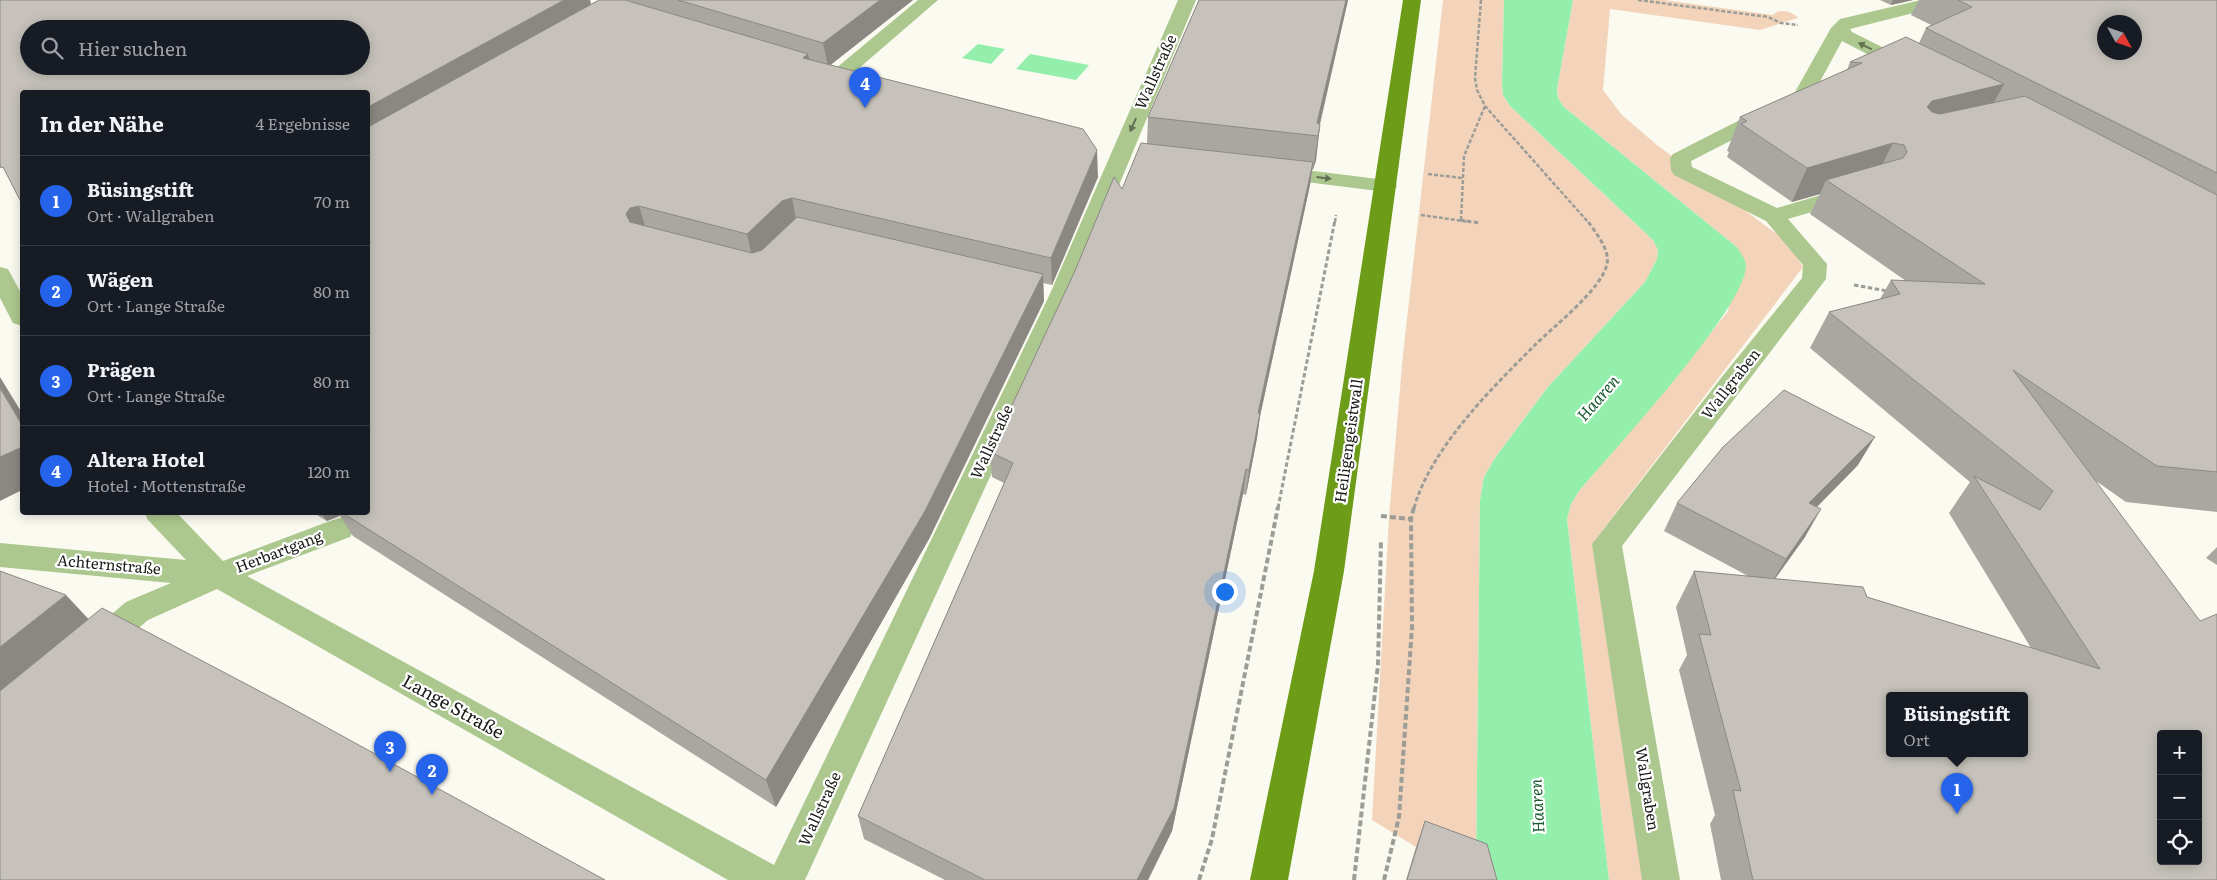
<!DOCTYPE html>
<html lang="de">
<meta charset="utf-8">
<style>
:root{--surface:#171b24;--page:#242831;--text:#f1f3f6;--muted:#9ea1a6;--line:#363941;--accent:#2563eb}
body{margin:0;font-family:Literata,serif;background:var(--page);color:var(--text)}
.controls{position:absolute;right:15px;bottom:15px;display:grid;overflow:hidden;border-radius:5px;box-shadow:0 2px 12px #0003}
.controls button{width:45px;height:45px;display:grid;place-items:center;padding:0;border:0;border-bottom:1px solid var(--line);background:var(--surface);color:var(--text);font:25px sans-serif}
.compass{position:absolute;left:2097px;top:15px;width:45px;height:45px;border-radius:50%;background:var(--surface);box-shadow:0 2px 12px #0003;rotate:130deg}
.you{position:absolute;left:1224px;top:591px;width:18px;height:18px;margin:-12px;border:4px solid #fff;border-radius:50%;background:#1a73e8;box-shadow:0 0 0 8px #1a73e833}
.badge{display:grid;place-items:center;width:32px;height:32px;border-radius:50%;background:var(--accent);color:#fff;font-size:16px;font-weight:700}
.pin{position:absolute;translate:-50% -41px;filter:drop-shadow(0 1px 2px #0008)}
.pin::after{content:'';position:absolute;top:26px;width:18px;height:15px;background:inherit;clip-path:polygon(0 0,100% 0,50% 100%)}
.popup{position:absolute;left:1886px;top:692px;width:142px;height:65px;box-sizing:border-box;display:grid;place-content:center;border-radius:5px;background:var(--surface);filter:drop-shadow(0 1px 4px #0005);font-size:16px;white-space:nowrap;color:var(--muted)}
.popup b{font-size:19px;color:var(--text)}
.popup::after{content:'';position:absolute;left:50%;top:100%;margin-left:-10px;border:10px solid transparent;border-top-color:var(--surface)}
.list{margin:0;padding:0;list-style:none}
h2{display:flex;justify-content:space-between;align-items:center;height:65px;margin:0;padding:0 20px;font-size:21px}
h2 small{font-size:16px;font-weight:400;color:var(--muted)}
.list li{display:grid;grid-template-columns:32px 1fr auto;gap:15px;align-items:center;box-sizing:border-box;height:90px;padding:0 20px;border-top:1px solid var(--line)}
.list b{display:block;font-size:19px;white-space:nowrap}
.list p{margin:0;font-size:16px;white-space:nowrap;color:var(--muted)}
.list em{font-size:16px;font-style:normal;color:var(--muted)}
.icon{flex:none;width:28px;height:28px;fill:none;stroke:currentColor;stroke-width:2;stroke-linecap:round;stroke-linejoin:round}
.map{position:relative;flex:none;width:2217px;height:880px;overflow:hidden}
.search{position:absolute;background:var(--surface);box-shadow:0 2px 12px #0003;left:20px;top:20px;width:350px;height:55px;display:flex;align-items:center;gap:12px;box-sizing:border-box;padding:0 18px;border-radius:28px;color:var(--muted);font-size:19px}
.panel{position:absolute;background:var(--surface);box-shadow:0 2px 12px #0003;left:20px;top:90px;width:350px;height:425px;border-radius:5px}
.map>svg:first-child{display:block}
.green{fill:#f3d4bb}
.water{fill:#94efac}
.lines{fill:none;stroke-linecap:round;stroke-linejoin:round}
.path-far2{stroke:#9d9d97;stroke-width:2.5;stroke-dasharray:4 2;stroke-linecap:butt}
.path-far1{stroke:#9d9d97;stroke-width:3;stroke-dasharray:4.5 2.5;stroke-linecap:butt}
.path{stroke:#9d9d97;stroke-width:4;stroke-dasharray:6 3;stroke-linecap:butt}
.minor{fill:#acc88e;fill-rule:evenodd}
.major{fill:#6c9c18;fill-rule:evenodd}
.wall{fill:#aaa7a1}
.shaded-wall{fill:#8b8883}
.building{fill:#c6c2bb;stroke:#8b8883;fill-rule:evenodd}
.oneway{fill:#637152}
.labels{text-anchor:middle;stroke-width:4.5;stroke-linejoin:round;paint-order:stroke}
.street-label{font-size:15px;fill:#1a1a17;stroke:#fff}
.water-label{font-size:16px;font-style:italic;fill:#18592f;stroke:#fff}
.near-street-label{font-size:18px;fill:#1a1a17;stroke:#fff}
</style>
<div class="map">
<svg width="2217" height="880" viewBox="0 0 2217 880">
<rect width="100%" height="100%" fill="#fafaf1"/>
<!-- green -->
<g class="green">
<path d="M1443,0H1504L1502,83L1503,95L1510,106L1653,240L1658,250L1657,259L1645,282L1547,388L1495,458L1484,477L1480,500L1476,869L1416,847L1372,820L1389,517L1403,354Z"/>
<path d="M1573,0H1664L1773,15C1779,8 1792,11 1798,18L1760,30L1610,9L1603,90L1622,115L1657,145L1786,241L1803,267L1595,540L1653,880H1609L1567,519L1571,504L1579,491L1686,365L1728,311L1738,248L1564,107L1558,98L1557,89Z"/>
</g>
<!-- water -->
<g class="water">
<path d="M1504,0H1573L1557,89L1558,98L1564,107L1738,248C1740,253 1746,260 1746,265C1747,307 1611,453 1579,491L1571,504L1567,519L1609,880H1479L1476,869L1480,500L1484,477L1495,458L1547,388L1645,282L1657,259L1658,250L1653,240L1510,106L1503,95L1502,83Z"/>
<path d="M978,44L1005,49L991,64L962,58Z"/>
<path d="M1030,54L1089,65L1076,80L1016,69Z"/>
</g>
<g class="lines">
<!-- path-far2 -->
<g class="path-far2">
<path d="M1481,0L1475,78L1477,90L1485,106L1588,222"/>
<path d="M1638,0L1768,17L1781,23L1798,25"/>
<path d="M1428,174L1462,178"/>
<path d="M1421,215L1470,222"/>
<path d="M1461,220L1464,156L1485,106"/>
<path d="M1335,222L1336,215"/>
</g>
<!-- path-far1 -->
<g class="path-far1">
<path d="M1460,220L1480,223"/>
<path d="M1854,285L1888,291"/>
<path d="M1278,508L1335,220"/>
<path d="M1414,508C1431,448 1491,389 1535,345C1554,326 1602,289 1607,264C1610,249 1595,232 1587,220"/>
</g>
<!-- path -->
<g class="path">
<path d="M1381,516L1411,519"/>
<path d="M1199,880L1212,839L1278,507"/>
<path d="M1354,880L1378,665L1381,540"/>
<path d="M1384,880L1399,817L1412,627L1411,519L1414,507"/>
</g>
<!-- minor -->
<g class="minor">
<path d="M918,0H938L843,82L836,84L829,82L826,78L829,74Z"/>
<path d="M1178,0H1196L1073,296L805,880H728L217,589L148,620L108,654L97,658L86,654L81,645L86,636L126,602L171,583L0,567V543L186,560L148,520L144,512H176L223,561L330,521L340,518L350,521L355,529L350,537L247,576L774,865L1049,296Z"/>
<path d="M1921,0H1952L1949,4L1850,29L1852,32L1916,64L1918,68L1916,72L1909,74L1902,72L1842,41L1810,100L1691,161L1692,167L1777,208L1851,186L1859,188L1862,193L1859,198L1788,219L1827,264L1826,279L1622,546L1680,880H1642L1592,544L1721,378L1802,278L1803,265L1766,221L1674,175L1671,170L1670,158L1673,154L1795,92L1831,28L1840,19Z"/>
<path d="M1273,166L1386,180L1394,181L1397,186L1394,191L1386,192L1265,177L1262,172L1265,167Z"/>
<path d="M0,267L8,269L22,295V326L13,323L0,298Z"/>
</g>
<!-- major -->
<path class="major" d="M1403,0H1421L1344,571L1288,880H1250L1314,571Z"/>
</g>
<!-- wall -->
<g class="wall">
<path d="M590,0L591,5L628,1L626,0H913L830,65L1098,177L1052,285L1043,283L1044,301L929,539L776,807L353,536L340,516L327,521L312,512H368L9,179Z"/>
<path d="M1199,0H1348L1320,125L1316,160L1313,170H1312L1310,185L1260,416L1257,438L1246,495L1243,494L1172,831L1148,880H945L864,839L858,816L1004,483L992,477L990,452L1122,189L1147,144L1148,117Z"/>
<path d="M1880,0H1913L1891,5Z"/>
<path d="M1919,0H2217V512L2126,502L2096,481L2217,880H1721L1710,824L1715,815L1679,670L1687,655L1676,607L1694,571L1748,576L1664,531L1677,503L1858,465L1817,507L1805,537L1775,579L1867,597L2031,648L1949,513L1970,482L1810,348L1829,312L1880,299L1891,280L1906,281L1810,214L1820,194L1792,202L1727,157L1729,152L1727,151L1740,117L1847,70L1850,62L1919,43L1926,28L1931,25L1911,15Z"/>
<path d="M2217,547V565L2206,558Z"/>
<path d="M1425,821L1497,880H1406L1416,847Z"/>
</g>
<!-- shaded-wall -->
<g class="shaded-wall">
<path d="M564,0H590L593,12L368,139V107Z"/>
<path d="M880,0H913L828,67L823,43Z"/>
<path d="M1346,0H1348L1317,135V123Z"/>
<path d="M1893,0H1913L1891,5Z"/>
<path d="M808,54L813,79L803,58Z"/>
<path d="M2004,84L1986,117L1915,134L1927,107L1932,101Z"/>
<path d="M1320,125L1316,160L1313,170L1318,136Z"/>
<path d="M1893,143L1876,177L1826,180L1820,194L1792,202L1807,168Z"/>
<path d="M1097,150L1098,177L1052,285L1051,258Z"/>
<path d="M1313,162L1310,185L1260,416L1257,438L1246,495L1249,470L1258,413Z"/>
<path d="M792,198L797,225L753,261L747,234L782,201Z"/>
<path d="M639,206L647,233L634,241L626,214L630,208Z"/>
<path d="M1043,274L1044,301L929,539L776,807L766,780Z"/>
<path d="M0,377L22,413V425L0,388Z"/>
<path d="M1875,437L1858,465L1793,531L1809,503Z"/>
<path d="M22,447V490L0,501V457Z"/>
<path d="M1246,469L1243,494L1172,831L1148,880H1137Z"/>
<path d="M1821,509L1805,537L1769,587L1786,559Z"/>
<path d="M321,512H337L339,516L327,521Z"/>
<path d="M66,595L95,626L0,704V647Z"/>
</g>
<!-- building -->
<g class="building">
<path d="M0,0H564L368,107V92H22V204L3,167L1,168L0,165ZM29,29H361V66H29Z"/>
<path d="M599,0H625L808,54L803,58L1083,129L1097,150L1051,258L792,198L782,201L747,234L639,206L630,208L626,214L630,222L752,253L762,250L797,217L1043,274L925,511L766,780L341,512H368V127Z"/>
<path d="M678,0H880L823,43Z"/>
<path d="M1199,0H1346L1317,123L1320,125L1318,136L1148,117Z"/>
<path d="M1958,0H2217V173L1926,28L1972,7ZM2104,22H2134V52H2104Z"/>
<path d="M1906,37L2004,84L1932,101L1927,107L1932,112L1940,114L2025,96L2217,195V472L2157,466L2013,370L2200,621L2217,614V880H1753L1733,790L1741,791L1699,634L1711,635L1694,571L1863,587L1867,597L2100,669L1974,476L2040,510L2053,491L1829,312L1900,294L1891,280L1985,284L1826,180L1903,158L1907,152L1904,145L1893,143L1807,168L1741,124L1747,121L1740,117L1862,63L1850,62ZM1890,695H2024V753H1890ZM2161,734H2198V861H2161Z"/>
<path d="M1141,143L1313,162L1258,413H1260L1249,470L1246,469L1174,808L1137,880H985L858,816L1013,463L990,452L1074,273L1114,177L1122,189Z"/>
<path d="M0,388L22,425V447L0,457Z"/>
<path d="M1784,390L1875,437L1809,503L1821,509L1786,559L1677,503L1723,447Z"/>
<path d="M0,571L66,595L0,647Z"/>
<path d="M102,608L284,704L605,880H0V691Z"/>
<path d="M1425,821L1487,844L1497,880H1407Z"/>
</g>
<!-- one-way arrows -->
<defs><path id="oneway-solid" d="M-6-.8H1V-3.2L6.5 0L1 3.2V.8H-6Z" transform="scale(1.25)"/></defs>
<g class="oneway">
<use href="#oneway-solid" transform="translate(1865 46) rotate(-154)"/>
<use href="#oneway-solid" transform="translate(1133 125) rotate(114)"/>
<use href="#oneway-solid" transform="translate(1324 178) rotate(7)"/>
</g>
<g class="labels">
<!-- street labels -->
<g class="street-label">
<text transform="translate(1156 72) rotate(-66)" y="5">Wallstraße</text>
<text transform="translate(1731 384) rotate(-52)" y="5">Wallgraben</text>
<text transform="translate(1349 441) rotate(-82)" y="5">Heiligengeistwall</text>
<text transform="translate(992 442) rotate(-65)" y="5">Wallstraße</text>
<text transform="translate(279 552) rotate(-21)" y="5">Herbartgang</text>
<text transform="translate(109 565) rotate(5)" y="5">Achternstraße</text>
<text transform="translate(1647 789) rotate(81)" y="5">Wallgraben</text>
<text transform="translate(820 809) rotate(-65)" y="5">Wallstraße</text>
</g>
<!-- water labels -->
<g class="water-label">
<text transform="translate(1598 398) rotate(-49)" y="6">Haaren</text>
<text transform="translate(1537 806) rotate(-93)" y="6">Haaren</text>
</g>
<!-- near-street labels -->
<g class="near-street-label">
<text transform="translate(453 707) rotate(29)" y="6">Lange Straße</text>
</g>
</g>
</svg>
<div class="controls">
<button>+</button>
<button>−</button>
<button><svg class="icon" aria-label="locate" viewBox="0 0 24 24"><circle cx="12" cy="12" r="6"/><path d="M12 2v4M12 18v4M2 12h4M18 12h4"/></svg></button>
</div>
<svg class="compass" viewBox="-18 -18 36 36"><path d="M0-13l5 13h-10z" fill="#e53935"/><path d="M0 13l5-13h-10z" fill="#9ea1a6"/></svg>
<div class="you"></div>
<div class="pin badge" style="left:1957px;top:814px">1</div>
<div class="popup"><b>Büsingstift</b>Ort</div>
<div class="pin badge" style="left:432px;top:795px">2</div>
<div class="pin badge" style="left:390px;top:772px">3</div>
<div class="pin badge" style="left:865px;top:108px">4</div>
<div class="search"><svg class="icon" aria-label="search" viewBox="0 0 24 24"><circle cx="10" cy="10" r="6"/><path d="M15 15l6 6"/></svg>Hier suchen</div>
<section class="panel">
<h2>In der Nähe<small>4 Ergebnisse</small></h2>
<ul class="list">
<li><span class="badge">1</span><div><b>Büsingstift</b><p>Ort · Wallgraben</p></div><em>70 m</em></li>
<li><span class="badge">2</span><div><b>Wägen</b><p>Ort · Lange Straße</p></div><em>80 m</em></li>
<li><span class="badge">3</span><div><b>Prägen</b><p>Ort · Lange Straße</p></div><em>80 m</em></li>
<li><span class="badge">4</span><div><b>Altera Hotel</b><p>Hotel · Mottenstraße</p></div><em>120 m</em></li>
</ul>
</section>
</div>
